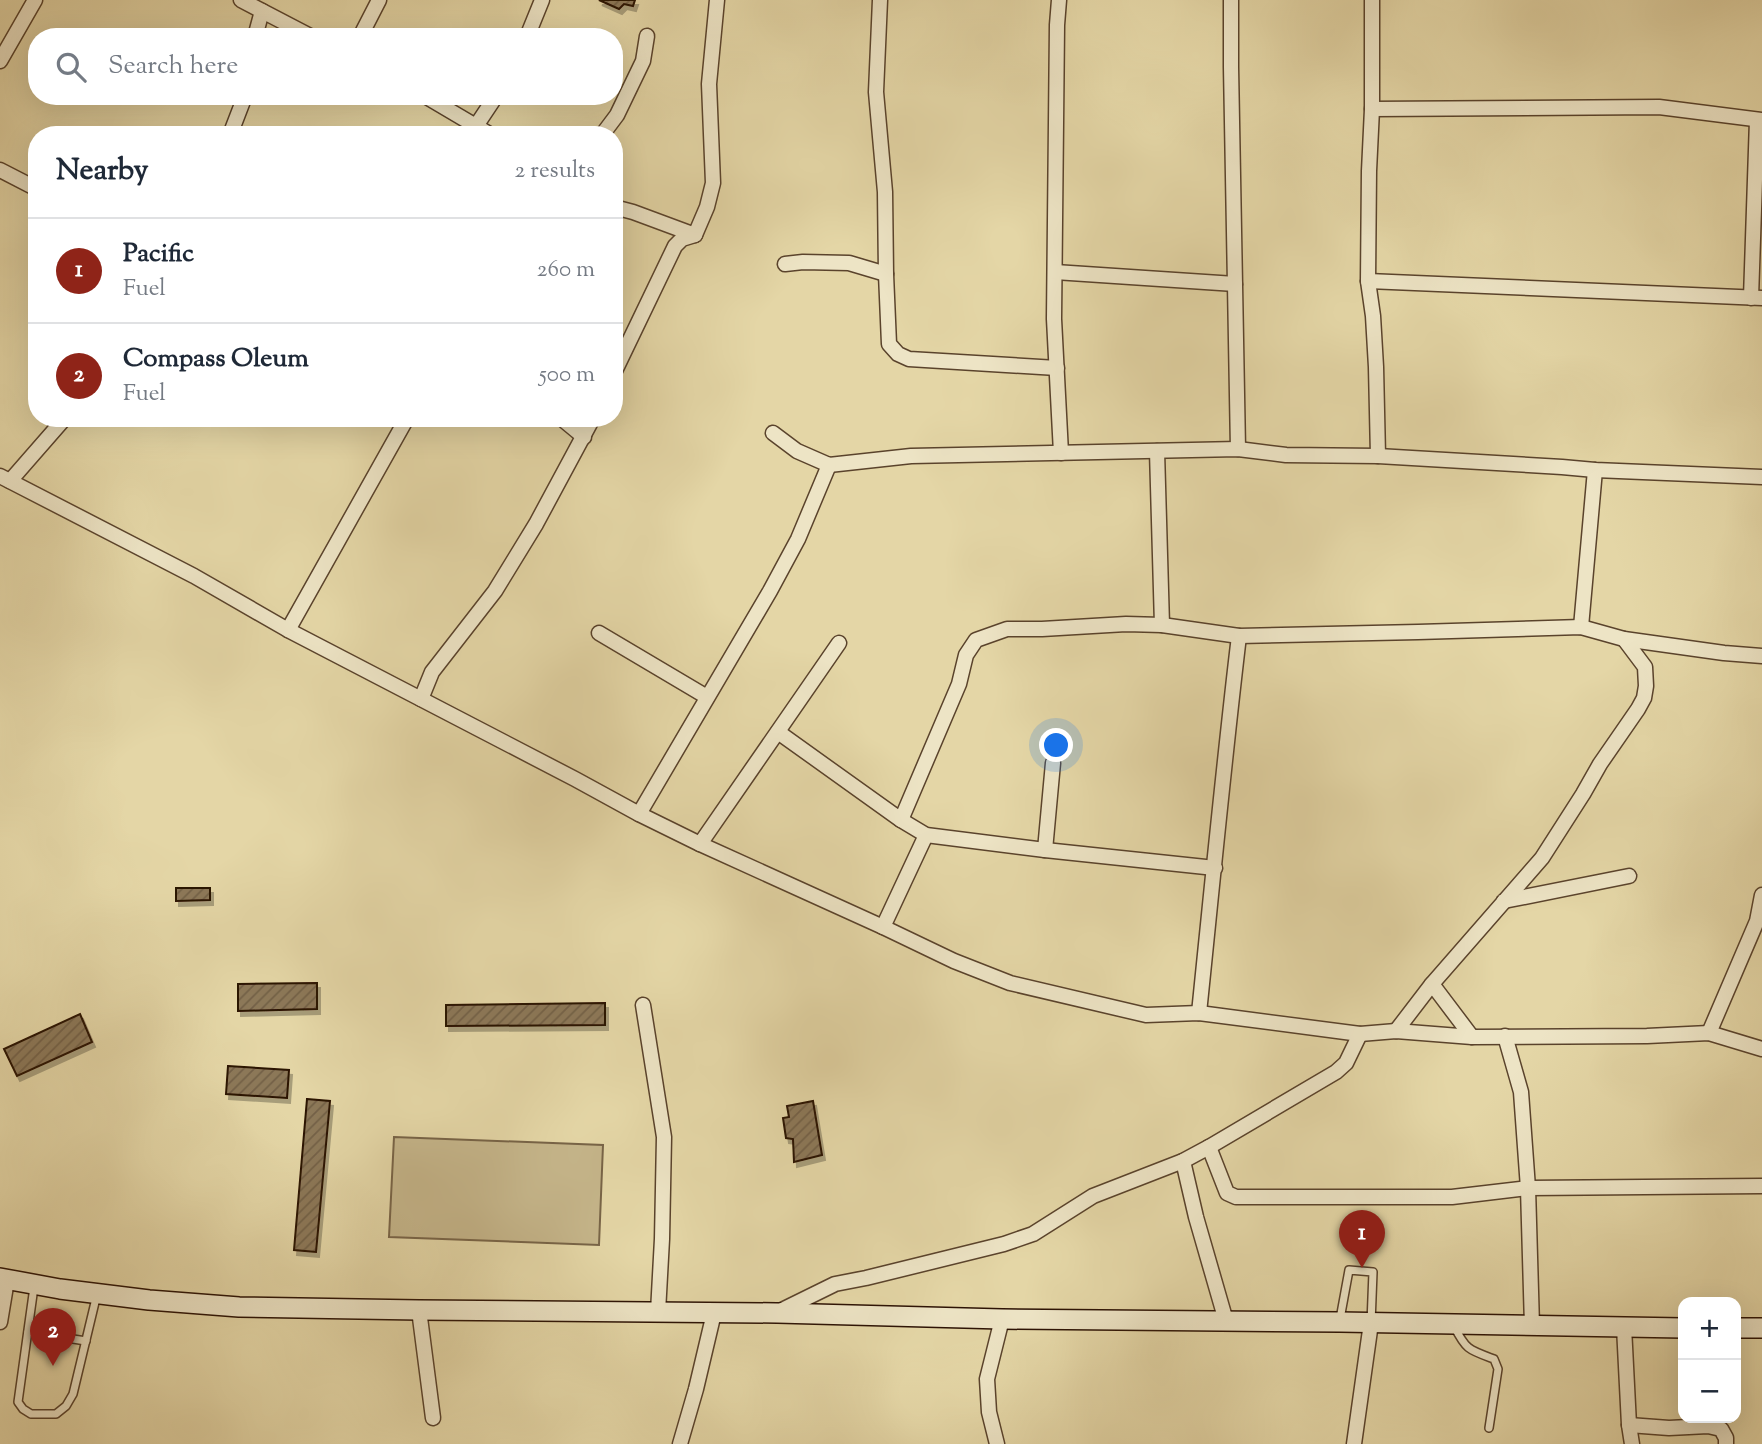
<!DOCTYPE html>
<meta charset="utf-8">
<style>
:root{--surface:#fff;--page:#f6f6f7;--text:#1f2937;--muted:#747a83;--line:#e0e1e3;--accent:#8f2418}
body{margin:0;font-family:"Sorts Mill Goudy",serif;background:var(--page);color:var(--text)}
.controls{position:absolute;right:21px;bottom:21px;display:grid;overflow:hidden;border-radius:14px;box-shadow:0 7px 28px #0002}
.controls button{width:63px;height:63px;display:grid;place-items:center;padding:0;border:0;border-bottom:2px solid var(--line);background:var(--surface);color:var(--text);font:35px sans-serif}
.you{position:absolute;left:1057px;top:746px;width:24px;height:24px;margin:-18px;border:5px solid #fff;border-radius:50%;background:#1a73e8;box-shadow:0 0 0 10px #1a73e833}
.badge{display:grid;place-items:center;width:46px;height:46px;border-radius:50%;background:var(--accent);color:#fff;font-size:23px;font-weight:700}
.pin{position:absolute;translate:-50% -58px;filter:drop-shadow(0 2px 4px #0008)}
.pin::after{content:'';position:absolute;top:37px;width:24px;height:21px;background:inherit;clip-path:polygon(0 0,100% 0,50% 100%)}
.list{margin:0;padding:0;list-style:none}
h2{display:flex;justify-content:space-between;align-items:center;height:91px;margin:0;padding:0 28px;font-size:30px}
h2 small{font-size:23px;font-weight:400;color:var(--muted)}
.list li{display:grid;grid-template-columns:46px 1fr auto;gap:21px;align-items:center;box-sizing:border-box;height:105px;padding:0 28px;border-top:2px solid var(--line)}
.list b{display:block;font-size:26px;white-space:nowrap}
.list p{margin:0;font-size:23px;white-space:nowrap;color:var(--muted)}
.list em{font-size:23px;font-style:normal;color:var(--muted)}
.icon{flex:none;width:38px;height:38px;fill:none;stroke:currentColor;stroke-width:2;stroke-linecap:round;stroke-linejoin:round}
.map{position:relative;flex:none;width:1762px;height:1444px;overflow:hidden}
.search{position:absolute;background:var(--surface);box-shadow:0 7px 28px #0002;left:28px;top:28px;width:595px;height:77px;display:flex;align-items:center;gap:18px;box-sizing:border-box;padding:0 24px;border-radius:28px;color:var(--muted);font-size:26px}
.panel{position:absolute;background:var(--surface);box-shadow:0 7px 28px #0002;left:28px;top:126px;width:595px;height:301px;border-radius:28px}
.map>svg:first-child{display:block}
.green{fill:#c5b58a;stroke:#786447;stroke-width:2}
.building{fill:url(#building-hatch);stroke:#2c1204;stroke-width:2;filter:url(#shadow)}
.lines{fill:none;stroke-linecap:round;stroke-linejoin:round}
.service-casing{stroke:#5a432c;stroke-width:10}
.minor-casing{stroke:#5a432c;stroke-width:17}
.secondary-casing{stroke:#2c1204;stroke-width:22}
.service{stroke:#ede4c5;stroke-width:7}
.minor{stroke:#ede4c5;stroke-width:14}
.secondary{stroke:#ede4c5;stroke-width:19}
</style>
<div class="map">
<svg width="1762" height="1444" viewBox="0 0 1762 1444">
<defs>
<pattern id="building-hatch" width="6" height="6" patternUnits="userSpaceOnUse" patternTransform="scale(1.75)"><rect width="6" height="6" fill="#8c7858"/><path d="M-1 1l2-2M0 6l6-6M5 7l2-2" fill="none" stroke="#736147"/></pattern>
<filter id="shadow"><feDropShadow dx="3" dy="5" stdDeviation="0" flood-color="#0004"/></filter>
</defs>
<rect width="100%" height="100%" fill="#e4d6a6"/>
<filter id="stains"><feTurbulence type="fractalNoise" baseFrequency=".00286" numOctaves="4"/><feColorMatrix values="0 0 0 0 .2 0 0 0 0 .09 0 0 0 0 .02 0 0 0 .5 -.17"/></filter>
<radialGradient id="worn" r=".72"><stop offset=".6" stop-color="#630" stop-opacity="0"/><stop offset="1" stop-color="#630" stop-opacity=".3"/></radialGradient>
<!-- green -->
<path class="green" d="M394,1137L603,1145L599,1245L389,1237Z"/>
<!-- building -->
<g class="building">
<path d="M599,0H635L633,6L624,4L619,9Z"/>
<path d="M176,888H210V900L176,901Z"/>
<path d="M317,983V1009L238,1011V984Z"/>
<path d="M605,1003V1025L446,1026V1005Z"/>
<path d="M80,1014L92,1042L17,1076L4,1049Z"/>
<path d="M228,1066L289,1070L287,1098L226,1094Z"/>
<path d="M307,1099L330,1101L316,1252L294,1250Z"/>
<path d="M813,1101L822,1155L794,1162L793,1139L786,1138L783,1118L789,1117L787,1106Z"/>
</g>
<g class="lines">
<defs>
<g id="service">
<path d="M34,1287L18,1402L23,1409L31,1414H56L66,1406L73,1394L97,1294"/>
<path d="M1340,1319L1349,1270L1373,1272L1371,1323"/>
<path d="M1454,1326C1466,1350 1469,1350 1494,1359L1498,1369L1489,1428"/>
<path d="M28,1332L86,1341"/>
</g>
<g id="minor">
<path d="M241,0L312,37"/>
<path d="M880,0L876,92L885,192L886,274L889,344L898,354L909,359L1057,368"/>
<path d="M1059,0L1057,25L1054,319L1061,453"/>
<path d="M1231,0V67L1238,449"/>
<path d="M1372,0V109L1369,171L1368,281L1373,316L1376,367L1378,456"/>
<path d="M255,37L262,11"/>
<path d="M360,37L379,0"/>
<path d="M527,37L542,0"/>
<path d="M0,61L35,0"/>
<path d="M425,96L491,135"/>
<path d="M1372,109L1659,107L1762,120"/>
<path d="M476,126L496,96"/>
<path d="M230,135L245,96"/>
<path d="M602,135L617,115L643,61L647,36"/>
<path d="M0,170L37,189"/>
<path d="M614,207L633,212L695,235"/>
<path d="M785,264L803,262L849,263L886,274"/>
<path d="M1055,272L1235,284"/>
<path d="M1368,281L1762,298"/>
<path d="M1751,298L1757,120"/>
<path d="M614,373L675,246L682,239L695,235L707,207L713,183L709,84L717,0"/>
<path d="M561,418L584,437"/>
<path d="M773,433L797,451L829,465L911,456L1238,449L1286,455L1378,456L1562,467L1595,470L1762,477"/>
<path d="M1157,451L1162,625"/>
<path d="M0,476L194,576L288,630L575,779L639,814L700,844L883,927L954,961L1010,983L1146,1015L1199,1013L1360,1034L1396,1031L1472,1037L1647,1036L1709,1033L1762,1049"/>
<path d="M10,481L65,418"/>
<path d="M1581,627L1595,470"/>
<path d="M288,630L407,418"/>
<path d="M599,633L707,697"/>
<path d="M421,699L432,672L495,591L536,524L593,418"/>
<path d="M778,732L901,820L926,835L1045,850L1215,868"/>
<path d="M639,814L770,591L798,539L829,465"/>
<path d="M901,820L959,684L966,655L976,640L1007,629H1042L1126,624L1162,625L1239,636L1418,632L1581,627L1624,639L1724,653L1762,656"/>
<path d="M700,844L839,643"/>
<path d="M1045,850L1053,763"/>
<path d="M1504,901L1629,876"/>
<path d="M883,927L926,835"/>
<path d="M1432,984L1472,1037"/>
<path d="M643,1005L664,1137L662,1239L658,1312"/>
<path d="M1199,1013C1212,887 1224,761 1239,636"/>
<path d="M1396,1031L1432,984L1542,858L1583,794L1600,764L1638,709L1644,698L1646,686L1645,667L1624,639"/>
<path d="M1709,1033L1757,921L1762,895"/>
<path d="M1505,1036L1521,1092L1528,1188L1532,1326"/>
<path d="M1209,1147L1227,1193L1236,1197H1452L1528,1188L1762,1186"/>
<path d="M1183,1161L1196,1217L1226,1321"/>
<path d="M419,1310L433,1418"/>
<path d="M778,1312L835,1284L866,1278L1004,1244L1033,1234L1093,1196L1183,1161L1209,1147L1336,1072L1346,1063L1360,1034"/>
<path d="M0,1322L7,1280"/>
<path d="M1624,1327L1629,1425L1632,1444"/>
<path d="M1629,1425L1669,1428L1708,1426L1721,1429L1726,1438V1444"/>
<path d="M680,1444L696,1389L714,1313"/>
<path d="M997,1444L989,1412L987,1379L1002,1319"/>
<path d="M1354,1444L1371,1323"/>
</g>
<g id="secondary">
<path d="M0,1278L60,1289L149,1300L239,1307L419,1310L777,1313L1002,1319L1340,1322L1683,1328"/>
<path d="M1736,1328H1762"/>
</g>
</defs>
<!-- service casing -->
<use href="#service" class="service-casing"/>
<!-- minor casing -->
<use href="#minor" class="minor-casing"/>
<!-- secondary casing -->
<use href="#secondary" class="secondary-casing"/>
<!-- service -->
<use href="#service" class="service"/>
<!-- minor -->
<use href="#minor" class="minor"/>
<!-- secondary -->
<use href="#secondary" class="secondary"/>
</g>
<rect width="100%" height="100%" filter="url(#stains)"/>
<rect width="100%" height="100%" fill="url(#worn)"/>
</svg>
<div class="controls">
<button>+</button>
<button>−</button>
</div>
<div class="you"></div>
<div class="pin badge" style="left:1362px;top:1268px">1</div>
<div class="pin badge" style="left:53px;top:1366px">2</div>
<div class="search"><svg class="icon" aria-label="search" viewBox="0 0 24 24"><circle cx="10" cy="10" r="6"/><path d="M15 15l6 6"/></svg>Search here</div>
<section class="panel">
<h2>Nearby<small>2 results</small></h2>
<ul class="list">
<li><span class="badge">1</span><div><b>Pacific</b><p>Fuel</p></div><em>260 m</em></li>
<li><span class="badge">2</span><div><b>Compass Oleum</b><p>Fuel</p></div><em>500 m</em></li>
</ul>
</section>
</div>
